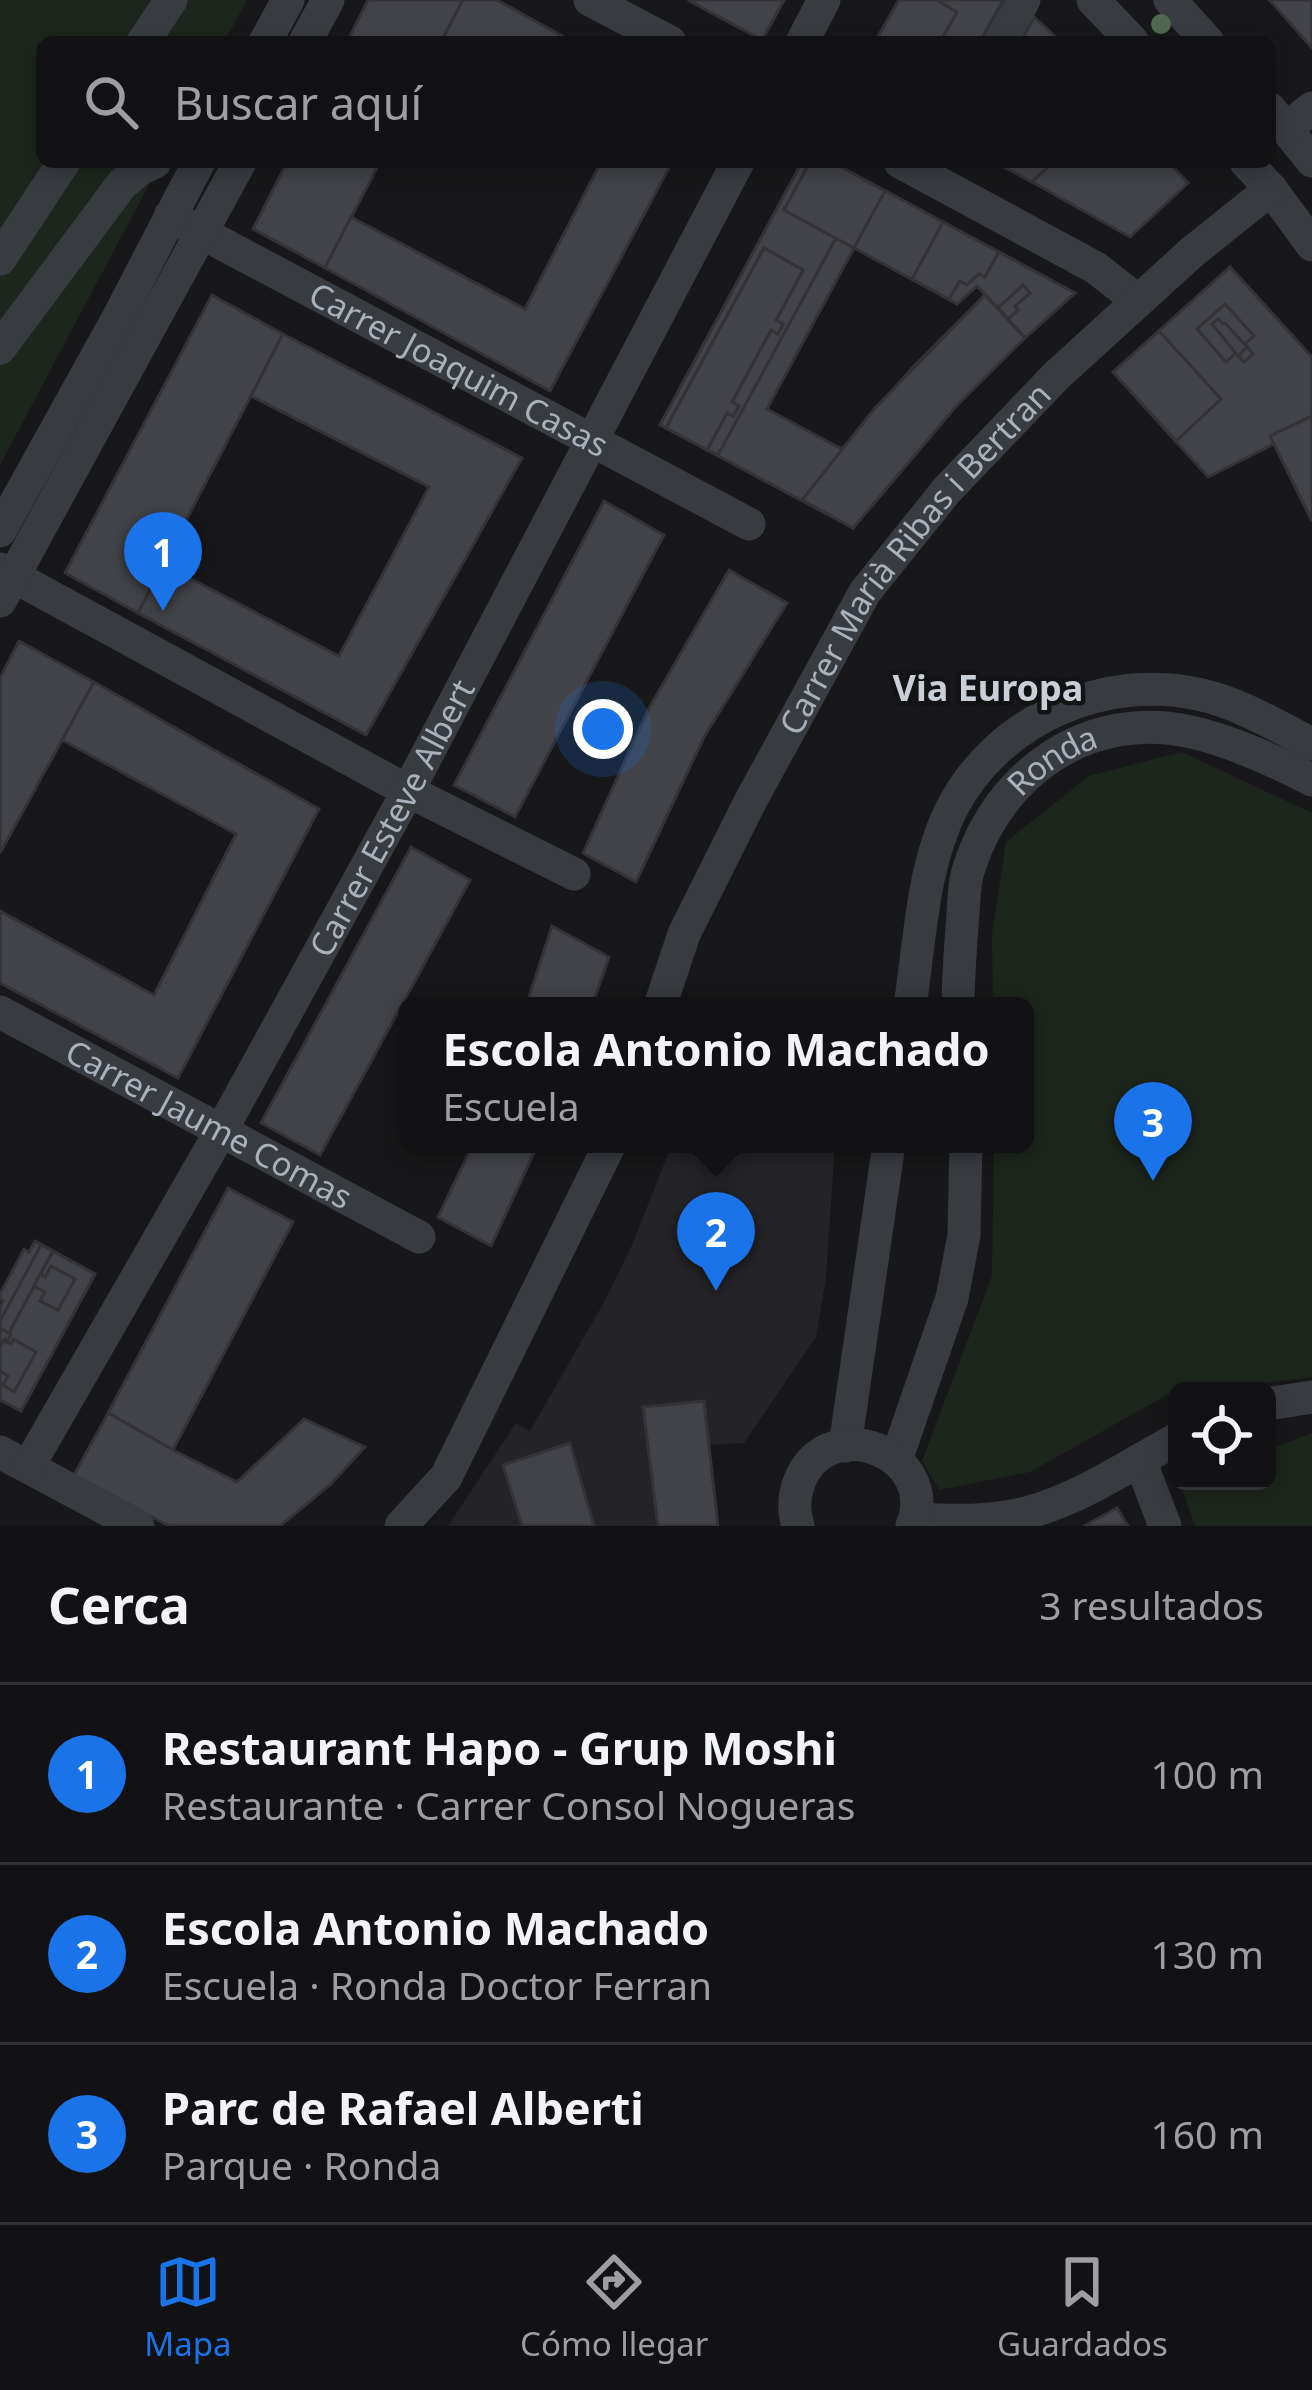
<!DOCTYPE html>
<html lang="es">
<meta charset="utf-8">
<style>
:root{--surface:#121214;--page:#1f2022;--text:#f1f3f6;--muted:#9c9ea0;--line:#313234;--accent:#1a73e8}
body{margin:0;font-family:"Noto Sans",sans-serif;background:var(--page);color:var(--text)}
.controls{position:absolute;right:36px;bottom:36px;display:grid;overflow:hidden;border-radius:18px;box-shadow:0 6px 18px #0003}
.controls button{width:108px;height:108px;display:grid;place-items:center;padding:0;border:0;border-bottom:3px solid var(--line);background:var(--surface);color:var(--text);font:60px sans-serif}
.you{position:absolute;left:603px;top:729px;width:42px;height:42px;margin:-30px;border:9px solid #fff;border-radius:50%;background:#1a73e8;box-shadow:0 0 0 18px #1a73e833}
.badge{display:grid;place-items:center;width:78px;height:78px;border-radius:50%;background:var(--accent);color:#fff;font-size:39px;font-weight:700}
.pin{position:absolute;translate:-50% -99px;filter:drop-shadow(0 3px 6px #0008)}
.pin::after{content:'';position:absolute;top:63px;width:42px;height:36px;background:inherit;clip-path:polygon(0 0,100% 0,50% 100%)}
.popup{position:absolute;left:398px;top:997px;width:636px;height:156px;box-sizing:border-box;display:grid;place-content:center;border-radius:18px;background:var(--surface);filter:drop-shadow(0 3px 9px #0005);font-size:39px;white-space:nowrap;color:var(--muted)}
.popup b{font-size:45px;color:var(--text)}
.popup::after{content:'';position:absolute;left:50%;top:100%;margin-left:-24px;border:24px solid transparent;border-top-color:var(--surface)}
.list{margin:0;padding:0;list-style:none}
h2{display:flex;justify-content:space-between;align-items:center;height:156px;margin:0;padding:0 48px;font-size:51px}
h2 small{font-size:39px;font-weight:400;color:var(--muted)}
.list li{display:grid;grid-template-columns:78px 1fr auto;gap:36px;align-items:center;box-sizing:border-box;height:180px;padding:0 48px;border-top:3px solid var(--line)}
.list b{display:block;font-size:45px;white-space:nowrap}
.list p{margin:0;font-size:39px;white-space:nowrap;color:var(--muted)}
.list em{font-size:39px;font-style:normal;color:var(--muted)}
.icon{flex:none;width:66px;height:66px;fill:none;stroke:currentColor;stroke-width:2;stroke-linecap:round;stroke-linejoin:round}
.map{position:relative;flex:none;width:1312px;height:1526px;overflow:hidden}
.search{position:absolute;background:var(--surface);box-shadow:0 6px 18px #0003;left:36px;right:36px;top:36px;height:132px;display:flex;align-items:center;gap:30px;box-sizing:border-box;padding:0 42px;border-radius:18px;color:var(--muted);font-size:45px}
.sheet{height:696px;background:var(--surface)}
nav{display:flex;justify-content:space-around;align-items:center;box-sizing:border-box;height:168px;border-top:3px solid var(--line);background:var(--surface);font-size:33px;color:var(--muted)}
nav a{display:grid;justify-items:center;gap:6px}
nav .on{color:var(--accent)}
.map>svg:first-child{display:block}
.built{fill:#242428}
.green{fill:#1d261d}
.building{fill:#424348;stroke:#323237;stroke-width:3;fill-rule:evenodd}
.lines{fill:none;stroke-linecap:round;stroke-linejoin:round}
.minor{stroke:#383b40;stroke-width:33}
.tree{fill:#526751}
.labels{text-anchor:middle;stroke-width:9;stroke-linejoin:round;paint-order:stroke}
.street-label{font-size:33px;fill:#a9b1bb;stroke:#131316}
.neighbourhood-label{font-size:36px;font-weight:bold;fill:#cacfd7;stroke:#131316}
</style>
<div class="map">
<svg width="1312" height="1526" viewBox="0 0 1312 1526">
<rect width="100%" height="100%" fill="#18181a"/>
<!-- built -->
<path class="built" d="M672,1144H835L826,1278L816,1337L744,1443L709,1445L718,1526H448L516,1423L530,1431L603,1304L632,1245Z"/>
<!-- green -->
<g class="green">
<path d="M0,0H247L224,42H42V162H161L0,465Z"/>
<path d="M1182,752L1312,813V1377L1201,1391H1177V1394L1167,1395L1030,1472L939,1490L922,1461L992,1276L994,1144H1025V1006H993L992,934L1006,842L1089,776Z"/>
<path d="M1312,1433V1526H1195L1181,1486L1194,1481H1267V1451Z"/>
</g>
<!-- building -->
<g class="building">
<path d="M368,0H463L441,42H347Z"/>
<path d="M463,0H497L573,42H441Z"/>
<path d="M688,0H784L762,40Z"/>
<path d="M688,0H784L762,40Z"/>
<path d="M899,0H1003L980,42H875Z"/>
<path d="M899,0H937L957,12L940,42H875Z"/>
<path d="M1269,0H1312V48L1275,6Z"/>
<path d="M1034,17L1057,38L1061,42H1021Z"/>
<path d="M287,162H380L325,268L253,229Z"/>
<path d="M601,162H672L550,391L325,268L351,217L525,309Z"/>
<path d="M802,162H832L1075,293L1015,347L958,404L853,528L660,425ZM854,248L957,304L977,286L985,295L911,369L842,449L767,409Z"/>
<path d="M802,162H810L784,210L836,238L718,455L707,450L727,413L733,416L739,406L732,402L771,330L778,334L783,324L776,320L803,270L764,248L666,428L660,425Z"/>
<path d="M810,162H832L885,191L854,248L784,210Z"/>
<path d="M994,162H1054L1032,182Z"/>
<path d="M1054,162H1169L1188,183L1130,237L1032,182Z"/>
<path d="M943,222L999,252L985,277L979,274L967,285L960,281L949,299L912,279Z"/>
<path d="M764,248L803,270L776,320L783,324L778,334L771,330L732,402L739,406L733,416L727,413L707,450L666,428Z"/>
<path d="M999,252L1075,293L1025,338L1008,319L1018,310L1015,306L1030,293L1023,285L998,308L977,286L957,304L949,299L960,281L967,285L979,274L985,277Z"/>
<path d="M1230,267L1292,335L1259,365L1251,357L1246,360L1255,369L1221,399L1159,331Z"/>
<path d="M1230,267L1312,357V521L1274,444L1208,477L1113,372Z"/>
<path d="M1023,285L1030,293L1015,306L1018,310L1008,319L998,308Z"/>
<path d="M212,295L283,334L138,613L65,573Z"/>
<path d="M985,295L1025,338L958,404L853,528L802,500L875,408Z"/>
<path d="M1225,304L1254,336L1245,344L1253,354L1244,362L1236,353L1226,362L1197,329Z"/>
<path d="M1218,319L1223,324L1225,323L1247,347L1238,356L1212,324Z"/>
<path d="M1159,331L1221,399L1176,441L1113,372Z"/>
<path d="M283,334L522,458L366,735L138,613L163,564L339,656L429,487L251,396Z"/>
<path d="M1312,416V519H1311L1270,436Z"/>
<path d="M604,501L664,535L515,817L454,785Z"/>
<path d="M729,570L787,603L704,737L636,882L583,853L649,708Z"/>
<path d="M19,641L94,682L0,853V678Z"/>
<path d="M94,682L319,809L178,1078L0,983V911L154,995L236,834L62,740Z"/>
<path d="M411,847L470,880L320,1155L261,1123Z"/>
<path d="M552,926L609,957L592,1006H526Z"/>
<path d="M473,1144H538L491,1246L438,1217Z"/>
<path d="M228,1188L293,1222L173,1450L108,1413Z"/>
<path d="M35,1241L95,1274L21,1411L0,1400V1307L3,1301L0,1299V1294L24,1249L29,1252Z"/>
<path d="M41,1245L53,1251L9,1333L0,1328V1321Z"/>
<path d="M53,1251L95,1274L21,1411L0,1400V1346L5,1339L8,1340L11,1334L9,1333Z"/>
<path d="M51,1266L75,1279L58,1310L40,1301L45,1292L34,1286L40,1274L45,1277Z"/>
<path d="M13,1339L36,1352L14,1392L3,1385L8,1376L0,1371V1346L4,1341L11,1344Z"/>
<path d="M704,1401L718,1526H658L643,1407Z"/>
<path d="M108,1413L173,1450L237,1482L304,1419L365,1447L331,1484L280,1526H169L74,1475Z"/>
<path d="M570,1443L594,1526H522L503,1465Z"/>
<path d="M1117,1508L1128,1526H1084Z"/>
</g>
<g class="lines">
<!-- minor -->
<g class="minor">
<path d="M590,0L670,42"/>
<path d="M1093,0L1133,42"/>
<path d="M1170,0L1208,42"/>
<path d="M143,42L171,0"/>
<path d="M265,42L288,0"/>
<path d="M305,42L328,0"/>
<path d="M802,42L824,0"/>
<path d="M1000,42L1024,0"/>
<path d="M1270,109L1312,161"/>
<path d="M1287,128L1312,108"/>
<path d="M900,162L1096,268L1138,301"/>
<path d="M1246,162L1271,189L1312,245"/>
<path id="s1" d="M170,216L749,524"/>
<path d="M0,259L64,162"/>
<path d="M0,348L122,184L140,169L155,162"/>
<path d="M0,531L118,318L199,162"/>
<path d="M0,569L408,791L574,874"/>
<path d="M0,601L240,162"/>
<path id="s2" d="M660,1006L684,934L751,800L865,592L947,490L1056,376L1191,253L1271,189"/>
<path d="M910,1006C920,941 922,867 952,808C998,719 1106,672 1202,695C1241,704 1277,726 1312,744"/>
<path id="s3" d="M958,1006C958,975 961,944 963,913C964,899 964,882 969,868C999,772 1090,709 1191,732C1232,741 1275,761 1312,780"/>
<path id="s4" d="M0,1012L419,1237"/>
<path d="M1267,1404L1312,1397"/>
<path d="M845,1446L889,1144"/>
<path d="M0,1452L138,1526"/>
<path d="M896,1460L952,1298L964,1235L966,1144"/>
<path d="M1140,1460L1165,1526"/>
<path id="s5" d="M28,1467L221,1131L408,791L738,162"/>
<path d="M915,1519C953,1521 989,1522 1026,1513C1080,1499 1129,1465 1177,1439"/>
<path d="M401,1526L446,1477L610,1144"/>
<path d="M798,1526C793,1511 794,1495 800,1480C829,1410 941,1454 912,1526"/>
</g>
</g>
<!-- trees -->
<circle class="tree" cx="1161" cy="24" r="10"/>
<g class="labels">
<!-- street labels -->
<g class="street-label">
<text dy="12" stroke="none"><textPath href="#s1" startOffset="327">Carrer Joaquim Casas</textPath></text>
<text dy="12" stroke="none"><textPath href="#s2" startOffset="519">Carrer Marià Ribas i Bertran</textPath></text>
<text dy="12" stroke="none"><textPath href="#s3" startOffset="279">Ronda</textPath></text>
<text dy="12" stroke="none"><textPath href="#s5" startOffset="744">Carrer Esteve Albert</textPath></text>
<text dy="12" stroke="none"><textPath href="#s4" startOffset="237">Carrer Jaume Comas</textPath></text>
</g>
<!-- neighbourhood labels -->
<g class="neighbourhood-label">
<text x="988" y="701">Via Europa</text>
</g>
</g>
</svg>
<div class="controls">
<button><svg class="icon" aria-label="locate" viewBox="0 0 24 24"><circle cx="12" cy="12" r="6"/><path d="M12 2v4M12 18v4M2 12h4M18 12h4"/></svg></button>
</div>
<div class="you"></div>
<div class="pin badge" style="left:163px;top:611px">1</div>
<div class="pin badge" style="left:716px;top:1291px">2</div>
<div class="popup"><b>Escola Antonio Machado</b>Escuela</div>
<div class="pin badge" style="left:1153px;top:1181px">3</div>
<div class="search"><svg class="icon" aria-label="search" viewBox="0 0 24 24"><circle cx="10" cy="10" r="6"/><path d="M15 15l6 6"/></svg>Buscar aquí</div>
</div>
<section class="sheet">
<h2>Cerca<small>3 resultados</small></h2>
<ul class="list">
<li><span class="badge">1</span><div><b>Restaurant Hapo - Grup Moshi</b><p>Restaurante · Carrer Consol Nogueras</p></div><em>100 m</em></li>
<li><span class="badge">2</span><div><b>Escola Antonio Machado</b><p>Escuela · Ronda Doctor Ferran</p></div><em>130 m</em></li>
<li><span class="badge">3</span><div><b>Parc de Rafael Alberti</b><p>Parque · Ronda</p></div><em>160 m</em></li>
</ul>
</section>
<nav>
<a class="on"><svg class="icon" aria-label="map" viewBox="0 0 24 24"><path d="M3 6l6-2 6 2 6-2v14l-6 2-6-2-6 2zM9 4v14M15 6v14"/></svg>Mapa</a>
<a><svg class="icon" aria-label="directions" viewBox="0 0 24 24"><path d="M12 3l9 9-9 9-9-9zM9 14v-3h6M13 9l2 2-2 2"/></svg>Cómo llegar</a>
<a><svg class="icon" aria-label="saved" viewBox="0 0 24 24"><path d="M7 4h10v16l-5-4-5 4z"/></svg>Guardados</a>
</nav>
